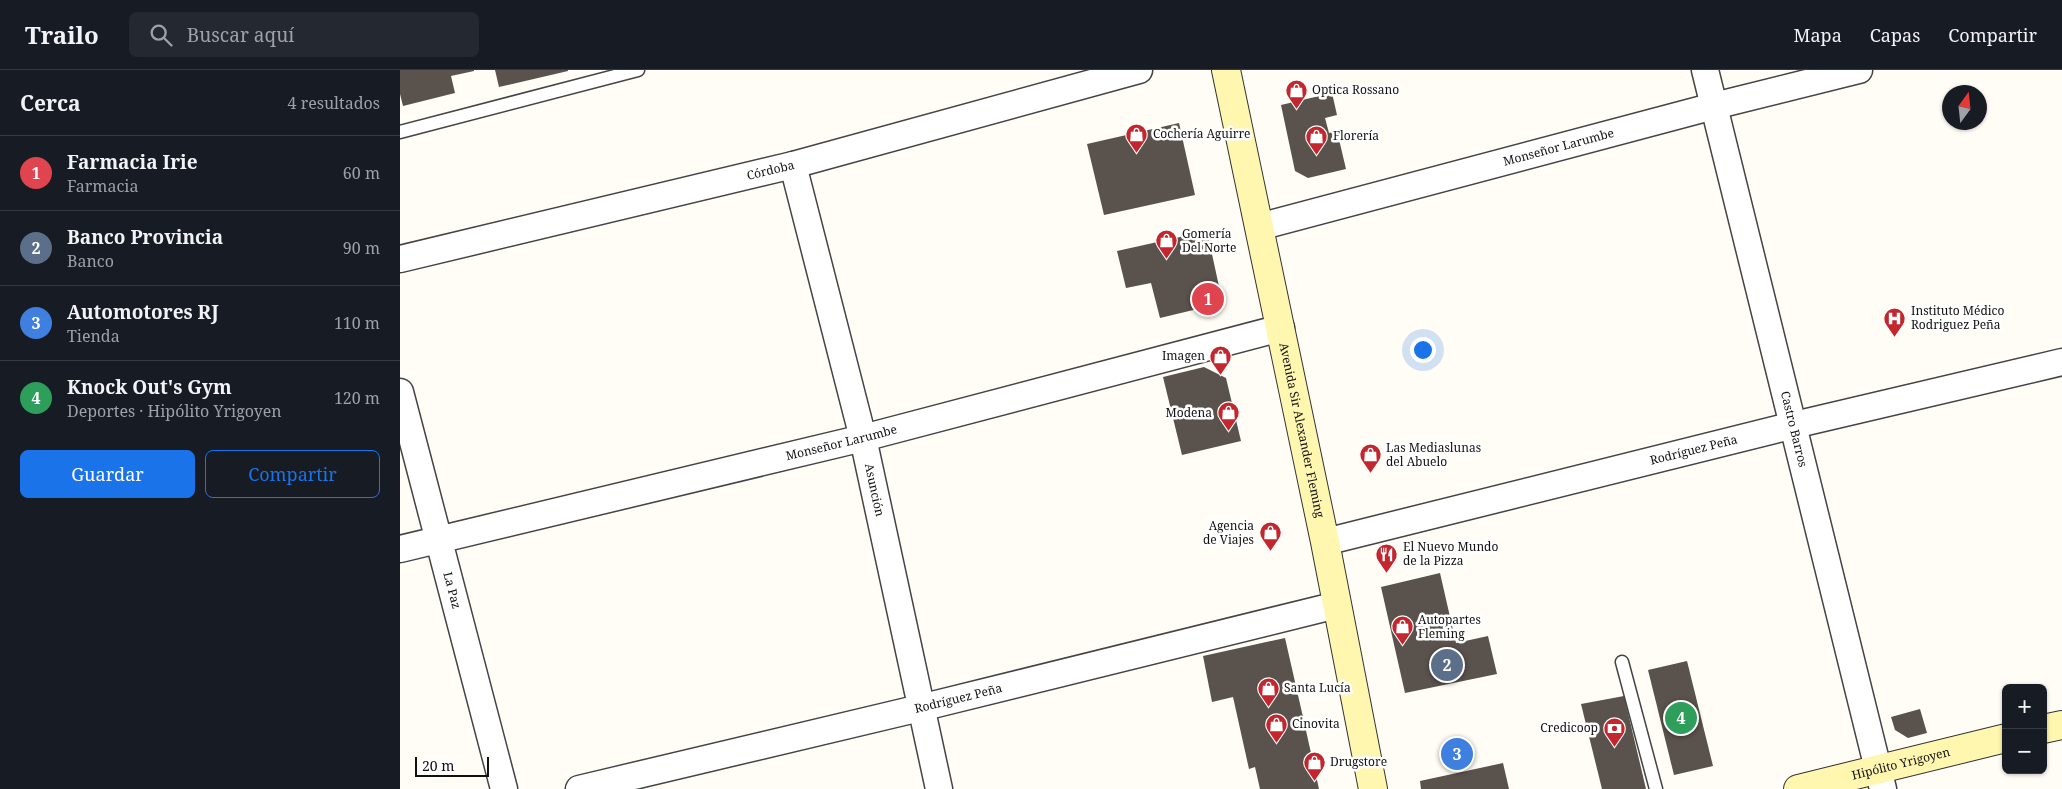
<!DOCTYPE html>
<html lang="es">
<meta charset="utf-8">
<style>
:root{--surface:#171b24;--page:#242831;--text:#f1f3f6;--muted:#9ea1a6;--line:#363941;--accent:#1a73e8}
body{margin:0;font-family:"Noto Serif",serif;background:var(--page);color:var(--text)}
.controls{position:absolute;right:15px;bottom:15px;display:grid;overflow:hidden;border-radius:8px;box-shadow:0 1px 4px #0004}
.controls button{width:45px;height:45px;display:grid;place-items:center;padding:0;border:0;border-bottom:1px solid var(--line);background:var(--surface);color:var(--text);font:25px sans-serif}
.compass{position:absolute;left:1542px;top:15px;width:45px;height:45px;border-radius:50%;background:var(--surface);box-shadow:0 1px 4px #0004;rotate:15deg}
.scale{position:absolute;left:15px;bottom:12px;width:74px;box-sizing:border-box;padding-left:5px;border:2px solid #111;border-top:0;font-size:14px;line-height:18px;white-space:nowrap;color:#111;-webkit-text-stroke:4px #fff;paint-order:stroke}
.you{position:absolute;left:1022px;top:279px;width:18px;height:18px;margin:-12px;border:4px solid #fff;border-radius:50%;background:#1a73e8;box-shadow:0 0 0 8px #1a73e833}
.badge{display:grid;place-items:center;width:32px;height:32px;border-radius:50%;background:var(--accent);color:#fff;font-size:16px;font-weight:700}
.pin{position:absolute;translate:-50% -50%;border:2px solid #fff;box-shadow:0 1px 5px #0006}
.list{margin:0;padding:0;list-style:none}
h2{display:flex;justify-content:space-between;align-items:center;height:65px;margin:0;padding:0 20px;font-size:21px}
h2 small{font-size:16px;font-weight:400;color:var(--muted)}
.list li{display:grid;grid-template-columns:32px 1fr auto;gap:15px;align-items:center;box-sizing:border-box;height:75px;padding:0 20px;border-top:1px solid var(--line)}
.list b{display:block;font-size:19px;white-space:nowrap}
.list p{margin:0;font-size:16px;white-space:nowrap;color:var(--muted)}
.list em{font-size:16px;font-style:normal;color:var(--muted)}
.actions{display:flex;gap:10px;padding:15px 20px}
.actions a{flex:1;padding:11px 0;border:1px solid var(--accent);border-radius:8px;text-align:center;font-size:18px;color:var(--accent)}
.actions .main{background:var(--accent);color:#fff}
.icon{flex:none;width:28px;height:28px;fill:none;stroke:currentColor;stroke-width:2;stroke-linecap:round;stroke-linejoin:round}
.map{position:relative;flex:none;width:1662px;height:719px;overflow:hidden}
header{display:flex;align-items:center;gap:30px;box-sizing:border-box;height:70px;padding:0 25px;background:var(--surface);border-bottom:1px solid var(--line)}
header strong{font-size:24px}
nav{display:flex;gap:28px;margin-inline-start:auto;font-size:18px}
.search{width:350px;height:45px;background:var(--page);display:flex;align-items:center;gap:12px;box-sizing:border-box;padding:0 18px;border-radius:8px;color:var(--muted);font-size:19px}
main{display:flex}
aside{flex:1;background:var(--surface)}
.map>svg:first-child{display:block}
.building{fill:#5a524d}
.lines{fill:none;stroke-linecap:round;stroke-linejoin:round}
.lane-casing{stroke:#444;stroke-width:15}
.street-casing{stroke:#444;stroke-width:29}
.secondary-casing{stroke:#333;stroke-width:30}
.lane{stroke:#fff;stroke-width:12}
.street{stroke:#fff;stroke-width:26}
.secondary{stroke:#fff6b0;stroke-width:28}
.labels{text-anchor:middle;stroke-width:5;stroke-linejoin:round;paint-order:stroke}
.poi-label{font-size:12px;fill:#111;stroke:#fff;text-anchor:start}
.street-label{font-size:12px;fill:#111;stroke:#fff}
</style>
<header>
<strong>Trailo</strong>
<div class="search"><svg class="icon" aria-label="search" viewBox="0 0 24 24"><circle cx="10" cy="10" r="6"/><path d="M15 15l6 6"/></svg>Buscar aquí</div>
<nav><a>Mapa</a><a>Capas</a><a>Compartir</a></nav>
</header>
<main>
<aside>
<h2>Cerca<small>4 resultados</small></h2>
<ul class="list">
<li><span class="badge" style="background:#e0444e">1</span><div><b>Farmacia Irie</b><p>Farmacia</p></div><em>60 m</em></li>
<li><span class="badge" style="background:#5c6f8a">2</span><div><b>Banco Provincia</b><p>Banco</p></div><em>90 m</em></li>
<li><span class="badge" style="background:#3f7fe0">3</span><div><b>Automotores RJ</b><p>Tienda</p></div><em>110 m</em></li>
<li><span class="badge" style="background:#2e9e5b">4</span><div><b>Knock Out's Gym</b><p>Deportes · Hipólito Yrigoyen</p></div><em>120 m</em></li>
</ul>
<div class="actions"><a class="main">Guardar</a><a>Compartir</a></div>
</aside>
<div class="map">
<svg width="1662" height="719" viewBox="0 0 1662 719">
<rect width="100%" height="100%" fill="#fffdf5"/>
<!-- building -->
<g class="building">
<path d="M0,0H74V1L51,6L55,23L3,36L0,24Z"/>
<path d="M95,0H168V1L99,17Z"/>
<path d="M932,23L937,45L925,48L929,63L937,61L946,99L908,108L895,101L881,35Z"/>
<path d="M779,53L795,125L704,145L687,74Z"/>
<path d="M807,161L820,221L810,236L760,248L751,213L726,218L717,181Z"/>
<path d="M804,297L826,308L841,371L782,385L763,307Z"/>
<path d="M1040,503L1056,573L1088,566L1097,604L1005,623L981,517Z"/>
<path d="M885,568L903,647L919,719H860L855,697L849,699L833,627L812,632L803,586Z"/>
<path d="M1287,591L1313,696L1274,705L1248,600Z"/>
<path d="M1224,626L1246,719H1202L1181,634Z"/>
<path d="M1520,639L1527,663L1508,668L1495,660L1491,647Z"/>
<path d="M1103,693L1109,719H1021L1020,711Z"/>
</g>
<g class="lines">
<defs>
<g id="lane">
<path d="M0,62L238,0"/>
<path d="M1222,592L1256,719"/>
</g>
<g id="street">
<path id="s1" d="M1305,0L1483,719"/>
<path id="s2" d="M393,95L463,368L539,719"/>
<path id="s3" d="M859,157L1314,36L1459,0"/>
<path id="s4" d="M0,189L393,95L739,0"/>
<path id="s5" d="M0,322L104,719"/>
<path id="s6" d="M925,472L1394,355L1662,292"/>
<path id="s7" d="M0,479L463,368L881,258"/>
<path id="s8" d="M179,719L520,638L937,535"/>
</g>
<g id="secondary">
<path id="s9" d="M826,0L925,472L973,719"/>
<path d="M1643,659L1662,655"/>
<path id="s10" d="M1398,719L1606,668"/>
</g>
</defs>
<!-- lane casing -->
<use href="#lane" class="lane-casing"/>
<!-- street casing -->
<use href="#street" class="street-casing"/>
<!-- secondary casing -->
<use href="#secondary" class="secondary-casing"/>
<!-- lane -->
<use href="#lane" class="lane"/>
<!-- street -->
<use href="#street" class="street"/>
<!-- secondary -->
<use href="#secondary" class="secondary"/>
</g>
<!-- icons -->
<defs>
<symbol id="shop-pin" viewBox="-11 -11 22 30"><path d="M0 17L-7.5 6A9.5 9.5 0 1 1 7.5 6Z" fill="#c4262e" stroke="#fff"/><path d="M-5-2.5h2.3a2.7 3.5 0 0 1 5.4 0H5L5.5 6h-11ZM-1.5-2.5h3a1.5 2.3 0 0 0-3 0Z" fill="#fff"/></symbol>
<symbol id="hospital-pin" viewBox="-11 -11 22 30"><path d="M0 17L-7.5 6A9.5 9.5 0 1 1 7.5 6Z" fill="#c4262e" stroke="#fff"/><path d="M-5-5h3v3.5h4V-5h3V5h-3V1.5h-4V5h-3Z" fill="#fff"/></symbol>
<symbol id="restaurant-pin" viewBox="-11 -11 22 30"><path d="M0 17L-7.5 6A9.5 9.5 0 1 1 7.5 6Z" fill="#c4262e" stroke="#fff"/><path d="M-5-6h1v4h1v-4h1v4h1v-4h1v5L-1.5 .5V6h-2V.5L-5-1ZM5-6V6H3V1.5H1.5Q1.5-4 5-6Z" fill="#fff"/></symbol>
<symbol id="bank-pin" viewBox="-11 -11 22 30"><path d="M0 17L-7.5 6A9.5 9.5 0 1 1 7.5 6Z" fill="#c4262e" stroke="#fff"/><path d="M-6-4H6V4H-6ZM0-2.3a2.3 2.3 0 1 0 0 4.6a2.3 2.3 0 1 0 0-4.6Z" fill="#fff"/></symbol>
</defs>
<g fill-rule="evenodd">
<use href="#shop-pin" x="884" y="8" width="25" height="34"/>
<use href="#shop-pin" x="724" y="52" width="25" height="34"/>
<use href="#shop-pin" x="904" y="54" width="25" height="34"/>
<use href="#shop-pin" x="754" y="158" width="25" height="34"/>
<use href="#hospital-pin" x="1482" y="236" width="25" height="34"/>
<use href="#shop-pin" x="808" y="274" width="25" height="34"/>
<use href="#shop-pin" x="816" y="330" width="25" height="34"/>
<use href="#shop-pin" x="958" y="372" width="25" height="34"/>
<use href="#shop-pin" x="858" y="450" width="25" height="34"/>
<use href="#restaurant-pin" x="974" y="472" width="25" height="34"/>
<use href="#shop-pin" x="990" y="544" width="25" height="34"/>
<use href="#shop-pin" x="856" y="606" width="25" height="34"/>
<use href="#shop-pin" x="864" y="642" width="25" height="34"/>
<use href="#bank-pin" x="1202" y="646" width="25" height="34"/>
<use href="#shop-pin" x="902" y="680" width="25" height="34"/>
</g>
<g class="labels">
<!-- poi labels -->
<g class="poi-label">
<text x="912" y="24">Optica Rossano</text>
<text x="753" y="68">Cochería Aguirre</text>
<text x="933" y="70">Florería</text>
<text x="782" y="168">Gomería<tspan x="782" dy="14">Del Norte</tspan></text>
<text x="1511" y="245">Instituto Médico<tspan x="1511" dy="14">Rodriguez Peña</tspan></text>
<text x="805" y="290" text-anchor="end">Imagen</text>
<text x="812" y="347" text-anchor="end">Modena</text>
<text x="986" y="382">Las Mediaslunas<tspan x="986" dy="14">del Abuelo</tspan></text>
<text x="854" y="460" text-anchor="end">Agencia<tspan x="854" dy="14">de Viajes</tspan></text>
<text x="1003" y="481">El Nuevo Mundo<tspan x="1003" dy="14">de la Pizza</tspan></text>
<text x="1018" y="554">Autopartes<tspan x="1018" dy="14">Fleming</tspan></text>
<text x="884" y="622">Santa Lucía</text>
<text x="892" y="658">Cinovita</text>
<text x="1198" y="662" text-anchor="end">Credicoop</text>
<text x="930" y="696">Drugstore</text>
</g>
<!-- street labels -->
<g class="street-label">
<text dy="4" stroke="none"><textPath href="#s3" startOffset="310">Monseñor Larumbe</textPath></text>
<text dy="4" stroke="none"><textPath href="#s4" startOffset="381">Córdoba</textPath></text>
<text dy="4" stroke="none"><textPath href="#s9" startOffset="368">Avenida Sir Alexander Fleming</textPath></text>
<text dy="4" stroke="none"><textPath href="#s1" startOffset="370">Castro Barros</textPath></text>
<text dy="4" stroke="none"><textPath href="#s7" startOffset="454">Monseñor Larumbe</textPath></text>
<text dy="4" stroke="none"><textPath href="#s6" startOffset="380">Rodríguez Peña</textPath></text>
<text dy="4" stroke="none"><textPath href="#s2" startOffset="335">Asunción</textPath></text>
<text dy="4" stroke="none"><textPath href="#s5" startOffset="205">La Paz</textPath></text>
<text dy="4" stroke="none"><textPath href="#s8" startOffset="390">Rodríguez Peña</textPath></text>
<text dy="4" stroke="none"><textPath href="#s10" startOffset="106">Hipólito Yrigoyen</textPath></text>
</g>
</g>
</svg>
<div class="controls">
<button>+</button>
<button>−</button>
</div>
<svg class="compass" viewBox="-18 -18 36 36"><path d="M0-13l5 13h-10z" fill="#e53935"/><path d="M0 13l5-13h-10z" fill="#9ea1a6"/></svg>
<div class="scale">20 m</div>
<div class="you"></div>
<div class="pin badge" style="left:808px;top:229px;background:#e0444e">1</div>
<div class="pin badge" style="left:1047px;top:595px;background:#5c6f8a">2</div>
<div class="pin badge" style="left:1057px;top:684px;background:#3f7fe0">3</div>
<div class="pin badge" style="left:1281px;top:648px;background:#2e9e5b">4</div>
</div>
</main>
